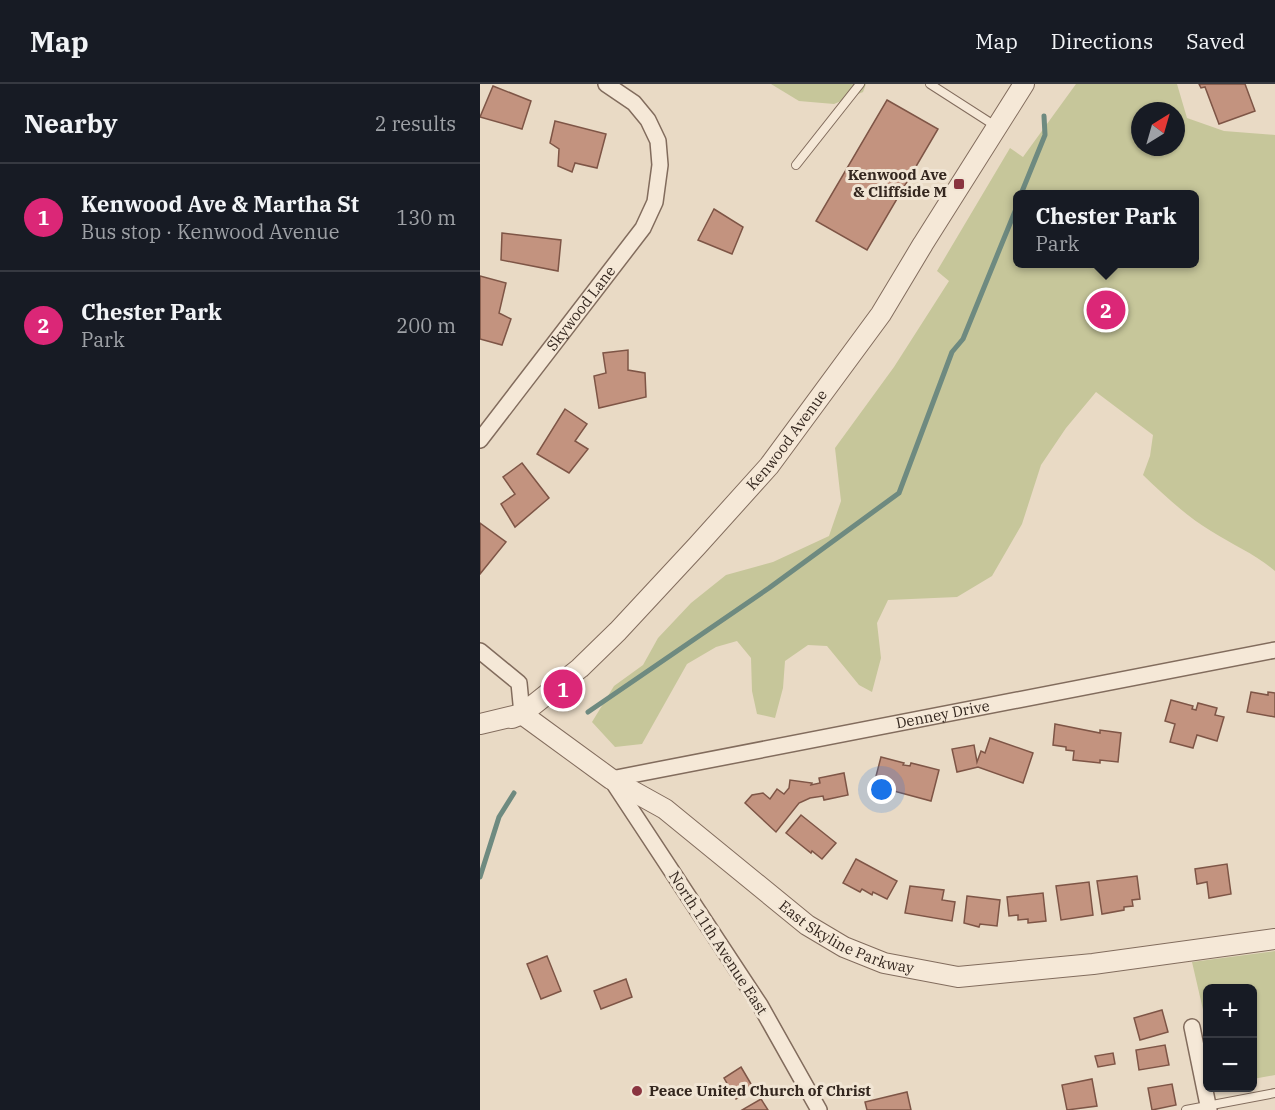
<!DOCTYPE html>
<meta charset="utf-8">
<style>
:root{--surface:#171b24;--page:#20242c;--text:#f1f3f6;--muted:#9ea1a6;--line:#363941;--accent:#db2777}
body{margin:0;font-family:"IBM Plex Serif",serif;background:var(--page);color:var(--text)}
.controls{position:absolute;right:18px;bottom:18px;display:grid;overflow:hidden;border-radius:9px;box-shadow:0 2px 4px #0004}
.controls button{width:54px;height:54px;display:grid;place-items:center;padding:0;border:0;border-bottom:2px solid var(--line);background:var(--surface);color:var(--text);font:30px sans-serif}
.compass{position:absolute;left:651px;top:18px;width:54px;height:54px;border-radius:50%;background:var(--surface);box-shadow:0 2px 4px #0004;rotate:37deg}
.you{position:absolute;left:402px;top:706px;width:21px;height:21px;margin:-15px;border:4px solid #fff;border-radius:50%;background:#1a73e8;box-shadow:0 0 0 9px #1a73e833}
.badge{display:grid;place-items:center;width:39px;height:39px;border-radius:50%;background:var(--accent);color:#fff;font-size:20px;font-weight:700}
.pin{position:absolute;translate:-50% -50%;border:3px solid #fff;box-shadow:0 2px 6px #0006}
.popup{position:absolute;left:533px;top:106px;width:186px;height:78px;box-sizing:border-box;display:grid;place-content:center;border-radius:9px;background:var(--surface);filter:drop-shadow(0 2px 4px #0005);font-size:20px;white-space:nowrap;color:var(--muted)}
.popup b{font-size:22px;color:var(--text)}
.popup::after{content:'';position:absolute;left:50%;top:100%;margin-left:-12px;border:12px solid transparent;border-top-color:var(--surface)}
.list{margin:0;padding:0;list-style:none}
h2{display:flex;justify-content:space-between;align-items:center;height:78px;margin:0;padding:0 24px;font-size:26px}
h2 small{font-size:20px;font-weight:400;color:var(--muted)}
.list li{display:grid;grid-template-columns:39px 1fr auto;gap:18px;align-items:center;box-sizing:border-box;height:108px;padding:0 24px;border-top:2px solid var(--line)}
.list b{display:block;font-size:22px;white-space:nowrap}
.list p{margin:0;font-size:20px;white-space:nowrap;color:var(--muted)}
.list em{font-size:20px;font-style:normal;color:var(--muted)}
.map{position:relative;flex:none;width:795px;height:1026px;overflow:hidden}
header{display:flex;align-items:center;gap:36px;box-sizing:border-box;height:84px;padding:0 30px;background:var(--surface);border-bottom:2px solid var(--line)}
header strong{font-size:28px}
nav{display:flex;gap:33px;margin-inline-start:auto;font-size:21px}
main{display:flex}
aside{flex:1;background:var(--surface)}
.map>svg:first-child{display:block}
.green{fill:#c6c69a;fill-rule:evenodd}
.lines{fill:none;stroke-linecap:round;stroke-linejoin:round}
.stream{stroke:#6e8a80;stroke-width:5}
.building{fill:#c3937f;stroke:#7e5546;stroke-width:1.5}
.service-casing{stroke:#826c5d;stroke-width:10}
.minor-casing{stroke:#826c5d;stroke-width:18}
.tertiary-casing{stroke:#826c5d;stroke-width:22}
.service{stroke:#f5e8d7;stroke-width:8}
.minor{stroke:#f5e8d7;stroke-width:15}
.tertiary{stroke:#f5e8d7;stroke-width:20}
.poi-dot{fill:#8a343f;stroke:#f1e5d4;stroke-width:2}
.labels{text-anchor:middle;stroke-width:6;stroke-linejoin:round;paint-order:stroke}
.poi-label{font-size:15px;font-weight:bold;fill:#34271f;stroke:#f1e5d4;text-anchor:end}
.street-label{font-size:15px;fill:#34271f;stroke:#f1e5d4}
</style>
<header>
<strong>Map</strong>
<nav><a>Map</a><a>Directions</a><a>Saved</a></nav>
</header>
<main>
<aside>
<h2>Nearby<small>2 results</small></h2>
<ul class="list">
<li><span class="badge">1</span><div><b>Kenwood Ave &amp; Martha St</b><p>Bus stop · Kenwood Avenue</p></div><em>130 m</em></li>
<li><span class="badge">2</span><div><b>Chester Park</b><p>Park</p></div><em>200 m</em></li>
</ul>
</aside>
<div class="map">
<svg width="795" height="1026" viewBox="0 0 795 1026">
<rect width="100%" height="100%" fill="#e9dac5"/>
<!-- green -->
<g class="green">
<path d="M291,0H386L383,8L354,20L319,17Z"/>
<path d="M596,0H697L707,34L744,47L795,51V487C775,470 753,461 731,447C706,432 684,411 663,391L670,372L673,351L616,308L586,344L561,381L542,440L512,492L477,513L408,516L397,539L401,574L392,608L379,601L347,562L328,561L305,577L303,604L295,634L277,630L272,607L271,574L257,557L236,563L207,580L162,660L135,663L112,638L134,602L163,581L178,554L211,519L246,491L293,478L349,452L361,417L355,364L414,283L469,197L457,187L530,64L543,73ZM660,27H696V63H660ZM714,110V180H538V110Z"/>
<path d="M795,867V991L773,995L772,904H728L727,943L712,878Z"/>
</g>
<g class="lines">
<!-- stream -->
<g class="stream">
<path d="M541,110L565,51L564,32"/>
<path d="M108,628L289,504L419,409L472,268L483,255L538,120"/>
<path d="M0,793L19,733L34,709"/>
</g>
</g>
<!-- building -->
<g class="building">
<path d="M719,0H765L775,27L739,40L725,3L721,4Z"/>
<path d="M13,2L51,17L42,45L0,33Z"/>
<path d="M407,16L458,45L387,166L336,137Z"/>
<path d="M75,37L126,50L117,84L95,79L92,88L78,82L79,65L70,59Z"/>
<path d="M234,125L263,143L252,170L218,156Z"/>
<path d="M22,149L81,156L78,187L21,176Z"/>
<path d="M0,192L26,199L19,229L31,235L22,261L0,255Z"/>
<path d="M148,266V286L165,289L166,313L119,324L114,292L126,289L123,269Z"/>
<path d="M85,325L107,340L95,357L108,365L89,389L57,370Z"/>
<path d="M42,379L69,414L35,443L21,420L35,410L23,393Z"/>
<path d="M0,439L26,458L0,490Z"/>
<path d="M771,608L788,611V608L795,609V633L767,628Z"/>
<path d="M691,616L713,622L712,625L716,626L718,619L737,624L735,631L744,633L737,657L717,651L713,664L690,658L695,640L685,637Z"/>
<path d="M575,640L620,649V646L641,649L638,678L620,676V679L593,676L594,667L586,666V663L573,661Z"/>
<path d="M510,654L553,669L543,699L498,683L477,688L472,665L494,661L497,678L501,667L505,669Z"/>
<path d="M401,673L424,679L423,681L430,682L431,679L459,686L451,717L410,706L412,700L395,696Z"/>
<path d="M364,689L368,711L344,716L343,712L330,714L319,719L296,748L265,719L272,711L283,709L290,715L297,705L304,710L309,704L310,696L332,699L331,701L340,699L339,694Z"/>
<path d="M321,731L356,759L342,775L332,767L331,769L306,749Z"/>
<path d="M376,775L417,797L407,815L393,808L392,811L382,805L380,808L363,799Z"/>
<path d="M747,780L751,810L729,814L727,798L717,800L715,785Z"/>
<path d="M657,792L660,815L652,816L653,822L644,823V826L622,830L617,797Z"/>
<path d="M609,798L613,831L581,836L576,802Z"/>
<path d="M430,802L464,806L462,816L475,818L472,837L425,829Z"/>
<path d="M563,809L566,837L548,839V835L538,836V831L529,832L527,813Z"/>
<path d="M487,812L520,816L517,842L500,840L499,843L484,839Z"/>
<path d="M67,872L81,907L61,915L47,880Z"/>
<path d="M146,895L152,913L121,925L114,907Z"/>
<path d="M682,926L688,948L660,956L654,934Z"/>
<path d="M685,961L689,981L659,986L656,966Z"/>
<path d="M633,969L635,980L618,983L615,972Z"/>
<path d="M261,983L274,1005L256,1015L244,994Z"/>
<path d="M612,995L617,1022L587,1026L582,1001Z"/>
<path d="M692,1000L696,1021L672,1026L668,1004Z"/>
<path d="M427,1008L431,1026H387L385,1018Z"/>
<path d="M281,1015L288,1026H262Z"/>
</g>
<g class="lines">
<defs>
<g id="service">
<path d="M450,0L517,43"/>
<path d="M316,81L380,0"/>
<path d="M706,1026L795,1009"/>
</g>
<g id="minor">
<path id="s1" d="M0,356L163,144L175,118L180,81L178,57L168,36L154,19L126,0"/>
<path d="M0,567L39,599L42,630"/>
<path d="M712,943L729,1026"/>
<path id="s2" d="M339,1026L280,921L131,695L795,566"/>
</g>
<g id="tertiary">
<path id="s3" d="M32,634L42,630L100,584L138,547L217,462L289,382L401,230L443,160L544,0"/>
<path id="s4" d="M0,640L42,630L131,695L185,725L327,841L364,863L404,879L478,893L613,880L795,855"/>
</g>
</defs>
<!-- service casing -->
<use href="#service" class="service-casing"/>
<!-- minor casing -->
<use href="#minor" class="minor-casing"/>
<!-- tertiary casing -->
<use href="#tertiary" class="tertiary-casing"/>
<!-- service -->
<use href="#service" class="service"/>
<!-- minor -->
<use href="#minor" class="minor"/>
<!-- tertiary -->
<use href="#tertiary" class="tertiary"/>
</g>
<!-- markers -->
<g class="poi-dot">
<rect x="473" y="94" width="12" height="12" rx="3"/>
<circle cx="157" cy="1007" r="6"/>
</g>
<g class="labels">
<!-- poi labels -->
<g class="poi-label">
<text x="467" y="96">Kenwood Ave<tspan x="467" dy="17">&amp; Cliffside M</tspan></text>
<text x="169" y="1012" text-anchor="start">Peace United Church of Christ</text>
</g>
<!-- street labels -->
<g class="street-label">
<text dy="5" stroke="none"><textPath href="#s1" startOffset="166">Skywood Lane</textPath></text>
<text dy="5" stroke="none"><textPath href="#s3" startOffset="393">Kenwood Avenue</textPath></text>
<text dy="5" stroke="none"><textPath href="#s2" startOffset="729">Denney Drive</textPath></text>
<text dy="5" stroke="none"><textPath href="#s4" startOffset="440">East Skyline Parkway</textPath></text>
<text transform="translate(238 859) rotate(57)" y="5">North 11th Avenue East</text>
</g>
</g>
</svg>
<div class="controls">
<button>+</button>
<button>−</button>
</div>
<svg class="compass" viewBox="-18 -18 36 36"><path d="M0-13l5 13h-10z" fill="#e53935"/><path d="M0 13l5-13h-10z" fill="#9ea1a6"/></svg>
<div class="you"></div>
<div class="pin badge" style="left:83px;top:605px">1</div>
<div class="pin badge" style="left:626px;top:226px">2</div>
<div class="popup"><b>Chester Park</b>Park</div>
</div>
</main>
